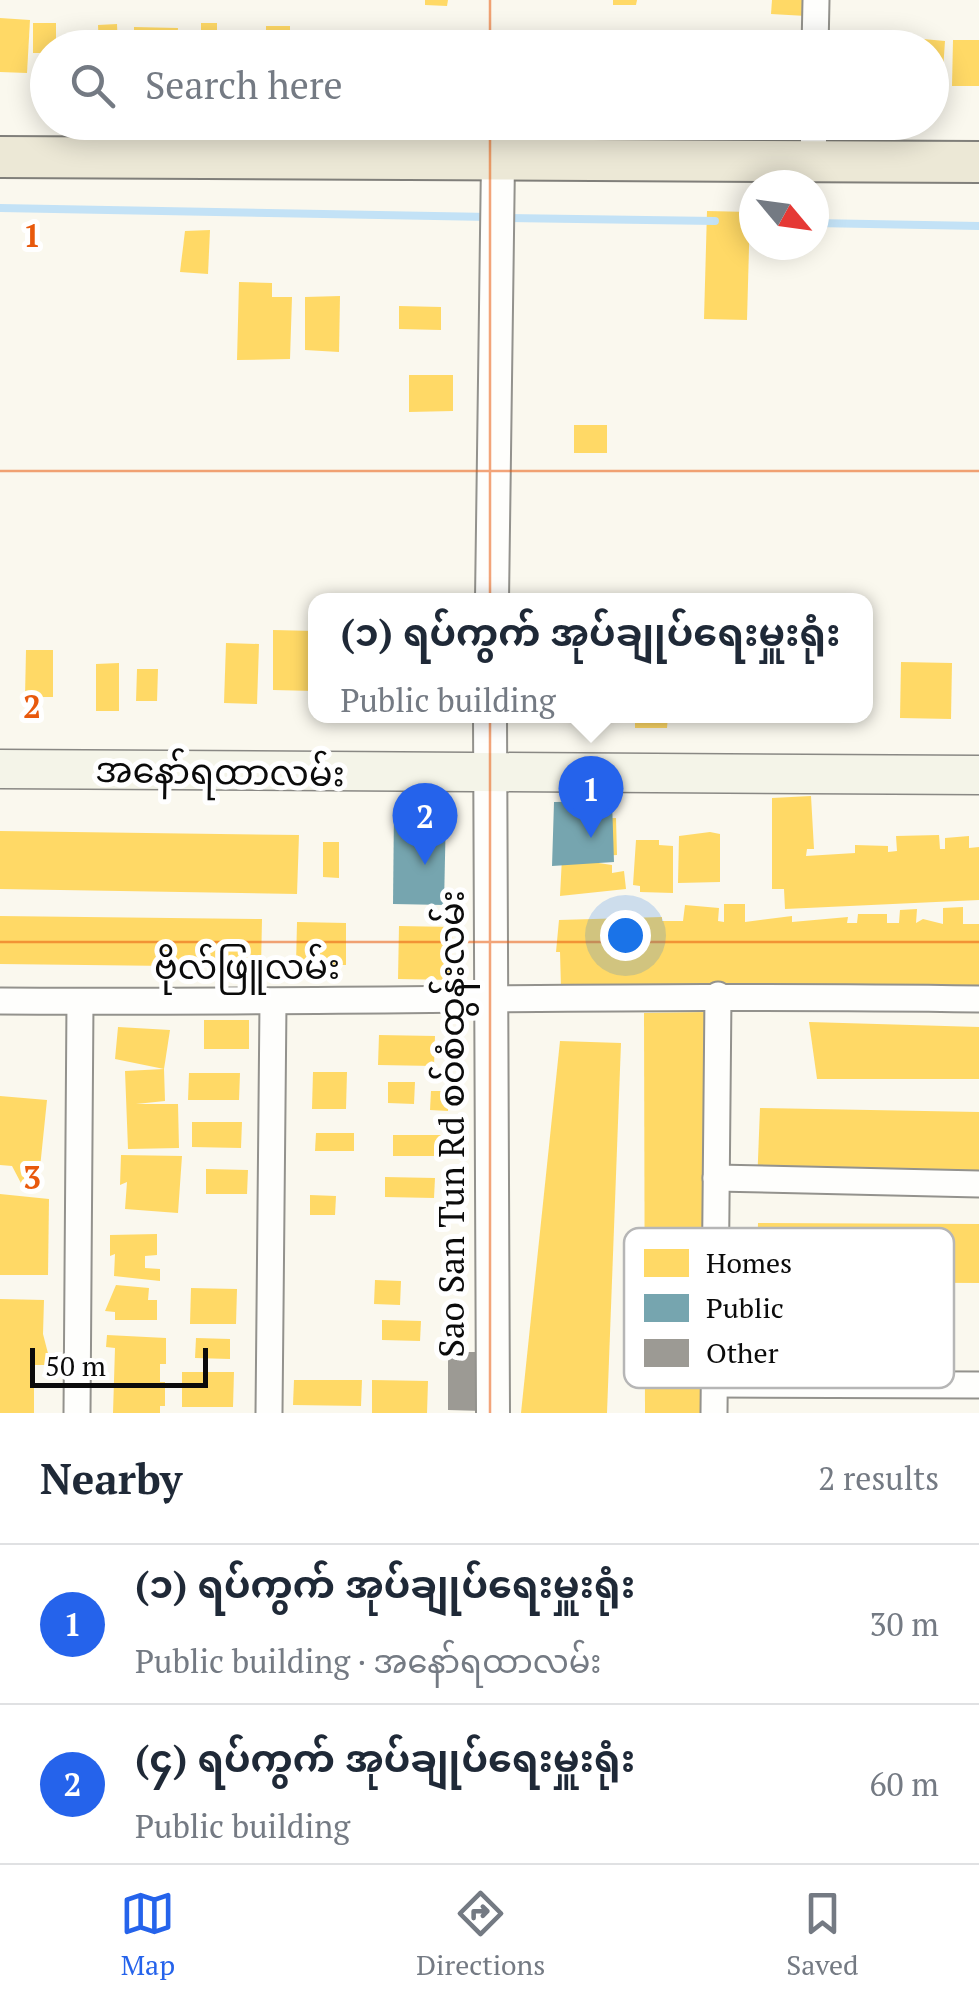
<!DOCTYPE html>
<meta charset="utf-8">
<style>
:root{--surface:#fff;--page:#f6f6f7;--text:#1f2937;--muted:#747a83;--line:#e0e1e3;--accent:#2563eb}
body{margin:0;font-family:"PT Serif","Noto Sans Myanmar",serif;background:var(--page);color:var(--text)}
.compass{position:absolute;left:739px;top:170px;width:90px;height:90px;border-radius:50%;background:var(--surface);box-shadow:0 5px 25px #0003;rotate:119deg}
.scale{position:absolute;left:30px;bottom:25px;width:178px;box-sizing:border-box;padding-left:10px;border:5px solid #0b0b0b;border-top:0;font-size:28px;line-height:35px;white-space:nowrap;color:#0b0b0b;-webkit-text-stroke:8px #fff;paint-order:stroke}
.you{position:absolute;left:625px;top:935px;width:35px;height:35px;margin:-25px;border:8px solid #fff;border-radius:50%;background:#1a73e8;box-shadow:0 0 0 15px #1a73e833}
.badge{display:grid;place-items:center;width:65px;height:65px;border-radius:50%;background:var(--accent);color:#fff;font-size:32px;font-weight:700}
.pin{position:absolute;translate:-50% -82px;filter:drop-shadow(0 2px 5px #0008)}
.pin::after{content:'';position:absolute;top:52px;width:35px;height:30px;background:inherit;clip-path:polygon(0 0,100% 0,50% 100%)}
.popup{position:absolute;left:308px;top:593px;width:565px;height:130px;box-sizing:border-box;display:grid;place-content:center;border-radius:20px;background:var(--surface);filter:drop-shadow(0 2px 8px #0005);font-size:32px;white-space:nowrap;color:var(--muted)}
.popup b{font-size:38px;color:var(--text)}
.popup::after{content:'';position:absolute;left:50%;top:100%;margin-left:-20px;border:20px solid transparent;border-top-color:var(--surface)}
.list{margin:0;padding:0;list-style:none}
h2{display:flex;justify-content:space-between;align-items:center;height:130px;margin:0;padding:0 40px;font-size:42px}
h2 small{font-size:32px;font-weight:400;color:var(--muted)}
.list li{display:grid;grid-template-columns:65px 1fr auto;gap:30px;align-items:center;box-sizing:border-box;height:160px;padding:0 40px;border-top:2px solid var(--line)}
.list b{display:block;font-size:38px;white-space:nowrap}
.list p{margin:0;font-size:32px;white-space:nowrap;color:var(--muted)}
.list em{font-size:32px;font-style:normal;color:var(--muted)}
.icon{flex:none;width:55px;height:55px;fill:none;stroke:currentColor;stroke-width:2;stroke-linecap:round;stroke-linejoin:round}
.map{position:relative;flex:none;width:979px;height:1413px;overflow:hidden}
.search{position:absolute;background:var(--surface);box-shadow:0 5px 25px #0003;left:30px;right:30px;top:30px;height:110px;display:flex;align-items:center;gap:25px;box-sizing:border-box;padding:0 35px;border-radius:55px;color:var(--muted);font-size:38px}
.sheet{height:450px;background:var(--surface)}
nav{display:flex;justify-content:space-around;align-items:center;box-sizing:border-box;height:140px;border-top:2px solid var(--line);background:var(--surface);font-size:28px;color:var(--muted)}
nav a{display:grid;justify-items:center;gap:5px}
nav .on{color:var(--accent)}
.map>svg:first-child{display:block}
.homes{fill:#ffd966}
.public{fill:#76a5af}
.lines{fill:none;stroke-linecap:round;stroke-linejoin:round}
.stream{stroke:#c3e2f6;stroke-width:8}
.building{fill:#9c9a94}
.minor-casing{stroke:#93928d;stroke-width:29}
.tertiary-casing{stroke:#93928d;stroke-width:36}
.secondary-casing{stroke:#898884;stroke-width:41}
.primary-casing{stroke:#807f7a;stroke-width:44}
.minor{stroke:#fefefc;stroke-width:25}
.tertiary{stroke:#fefefc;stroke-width:32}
.secondary{stroke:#f4f4e8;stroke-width:38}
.primary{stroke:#ece8d6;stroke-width:40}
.grid{fill:none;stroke:#e8590c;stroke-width:2.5;stroke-opacity:0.55}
.labels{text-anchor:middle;stroke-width:10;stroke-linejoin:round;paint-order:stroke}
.street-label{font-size:35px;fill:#0b0b0b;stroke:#fff}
.key{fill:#fff;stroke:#b6b6b6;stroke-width:2.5}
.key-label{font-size:28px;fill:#0b0b0b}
.grid-label{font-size:32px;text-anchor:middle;font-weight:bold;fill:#e8590c;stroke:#fff;stroke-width:10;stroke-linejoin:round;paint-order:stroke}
</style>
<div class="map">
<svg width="979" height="1413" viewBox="0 0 979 1413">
<rect width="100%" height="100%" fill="#faf8ee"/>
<!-- homes -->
<g class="homes">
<path d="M425,0H448L447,6L425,5Z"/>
<path d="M613,0H637L636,5H613Z"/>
<path d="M772,0H807L806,16L771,14Z"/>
<path d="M0,18L30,20L27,73L0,72Z"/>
<path d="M33,23H56V48H48V53H33Z"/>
<rect x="201" y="23" width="16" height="25"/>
<path d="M117,24L118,48H99L98,25Z"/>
<rect x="266" y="26" width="24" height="22"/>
<path d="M134,27L178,28L177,48H134Z"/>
<rect x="704" y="32" width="27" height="16"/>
<path d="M548,38L578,39L577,48H548Z"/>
<path d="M923,39L945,41L942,85L932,84V48H923Z"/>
<path d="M953,40H979V86H952Z"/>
<path d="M449,41L501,42V48H449Z"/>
<path d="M707,211L750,212L747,320L704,319Z"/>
<path d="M210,230L208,274L180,272L185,231Z"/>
<path d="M239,282L272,283V297H292L290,359L237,360Z"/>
<path d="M340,296L339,352L305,350V297Z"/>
<path d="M399,306L441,307V330L399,329Z"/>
<path d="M409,375H453V411L409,412Z"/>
<rect x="574" y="425" width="33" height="28"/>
<path d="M273,630L315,631L314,691L273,690Z"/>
<path d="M226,643L259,644L257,704L224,703Z"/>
<path d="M26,650H53V697H25Z"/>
<path d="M901,662L952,663L951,719L900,718Z"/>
<path d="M119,663V711H96V664Z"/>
<path d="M137,669H158L157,701H136Z"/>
<path d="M635,716H668L667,728H635Z"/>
<path d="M811,796L814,849H807L806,856L855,853V845L888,846V852L897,851L896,836L939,835L940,849H945V838L969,836V848L979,847V900L785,909L784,889H772V798Z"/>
<path d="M616,818L617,855L565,858L612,865V873L624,871L626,889L560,896L564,819Z"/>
<path d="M0,831L299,835L297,894L0,889Z"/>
<path d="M710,832L720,834V882L678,883L679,836Z"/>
<path d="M636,840H659V845L673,846V893L640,892V886L633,885Z"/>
<path d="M323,842H339V878L323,877Z"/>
<path d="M724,904H745V922L792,916V922L848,917L847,923H857L858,914H887V923H899L900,910L917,909L916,923L923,919L943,924V908L963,907V924H979V987L561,988L560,952H556L559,920L662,917V921H683L685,905L719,908L718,921L724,922Z"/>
<path d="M0,916L262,919L261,967L0,964Z"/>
<path d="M297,922L346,923V965H296Z"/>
<path d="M399,926L453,927L452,980L398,979Z"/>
<path d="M708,1012L709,1413H645L644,1013Z"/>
<rect x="204" y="1020" width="45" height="29"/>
<path d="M809,1022L979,1027V1079H817Z"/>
<path d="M118,1027L170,1030L164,1069L115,1059Z"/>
<path d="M379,1035L435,1036L434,1066L378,1065Z"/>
<path d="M560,1041L621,1043L607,1413H521Z"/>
<path d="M164,1069L165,1101L136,1104H178L179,1148L128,1149L125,1071Z"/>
<path d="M313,1072H347L346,1109H312Z"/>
<path d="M189,1073H240L239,1100H188Z"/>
<path d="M388,1082H415L414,1104L388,1103Z"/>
<path d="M431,1091H448V1111L430,1110Z"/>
<path d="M0,1096L47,1100L38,1187L22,1185L12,1166L0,1165Z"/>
<path d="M760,1108L979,1112V1178L757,1185Z"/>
<path d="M192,1122H242L241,1148L192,1147Z"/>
<path d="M316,1133H354V1151H315Z"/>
<rect x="393" y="1135" width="55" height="21"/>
<path d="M121,1155L182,1156L178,1213L125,1209L127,1182L120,1185Z"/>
<path d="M206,1169L248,1170L247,1194H206Z"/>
<path d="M385,1177L435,1178L434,1198L385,1197Z"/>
<path d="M0,1194L49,1199L48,1275H0Z"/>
<path d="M310,1195L336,1196L335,1215H310Z"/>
<path d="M758,1223L979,1224V1283L757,1282Z"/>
<path d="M157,1234V1255L145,1256V1268L160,1269V1281L114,1276L115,1254L110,1256V1235Z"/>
<path d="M375,1280L401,1281L400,1305L374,1304Z"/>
<path d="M116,1285L149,1288L148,1300H157V1320H115V1312L105,1311Z"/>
<path d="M191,1288L237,1289L236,1324H190Z"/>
<path d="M0,1299L44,1300L43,1334L51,1365H34V1413H0Z"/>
<path d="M864,1307L876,1309L871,1342L860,1340Z"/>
<path d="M821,1314L823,1347L796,1348L794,1315Z"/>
<path d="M952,1314L954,1344L927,1346L925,1316Z"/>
<path d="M382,1320L421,1321L420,1341L382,1340Z"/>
<path d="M902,1325L905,1357L887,1359L884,1327Z"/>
<path d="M107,1335L166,1338V1364H160V1382H165V1406H160V1413H113L115,1348L106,1347Z"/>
<path d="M196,1338L230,1339V1359L195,1358Z"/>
<path d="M182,1372H234L233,1407H182Z"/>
<path d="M294,1380H362L361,1406L293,1405Z"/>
<path d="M372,1380L428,1381L427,1413H372Z"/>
</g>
<!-- public -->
<g class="public">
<path d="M612,801L614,862L552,866L554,802Z"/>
<path d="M394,809L446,810L444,905L393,904Z"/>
</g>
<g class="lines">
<!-- stream -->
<g class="stream">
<path d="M0,208L490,217"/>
<path d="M504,218L715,221"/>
<path d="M814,223L979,226"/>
</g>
</g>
<!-- building -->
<path class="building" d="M448,1352H484L483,1411L448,1410Z"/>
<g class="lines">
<defs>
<g id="minor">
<path d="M815,48L816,0"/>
<path d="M813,160L814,122"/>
<path d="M0,1001C326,1003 653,994 979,999"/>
<path d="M716,1178L979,1184"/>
<path d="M715,1384L979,1385"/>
<path d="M77,1413L80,1002"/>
<path d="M269,1413L273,1003"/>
<path d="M714,1413L718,995"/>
</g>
<g id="tertiary">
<path d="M492,600L498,161"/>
<path d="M490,716L493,1413"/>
</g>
<path id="secondary" d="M0,769L979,775"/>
<path id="primary" d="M0,157L979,162"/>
</defs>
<!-- minor casing -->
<use href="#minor" class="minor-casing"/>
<!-- tertiary casing -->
<use href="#tertiary" class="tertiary-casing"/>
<!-- secondary casing -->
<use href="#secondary" class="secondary-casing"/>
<!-- primary casing -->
<use href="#primary" class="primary-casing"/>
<!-- minor -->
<use href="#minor" class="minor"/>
<!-- tertiary -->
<use href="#tertiary" class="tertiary"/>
<!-- secondary -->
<use href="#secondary" class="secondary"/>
<!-- primary -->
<use href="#primary" class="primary"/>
</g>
<!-- grid -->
<path class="grid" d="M490,0V48M490,122V1413M0,471H979M0,942H979"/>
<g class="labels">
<!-- street labels -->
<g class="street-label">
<text transform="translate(220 772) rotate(1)" y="12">အနော်ရထာလမ်း</text>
<text x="247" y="979">ဗိုလ်ဖြူလမ်း</text>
<text transform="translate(452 1124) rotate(-90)" y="12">Sao San Tun Rd စဝ်စံထွန်းလမ်း</text>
</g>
</g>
<!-- legend -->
<rect x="624" y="1228" width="330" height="160" rx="15" class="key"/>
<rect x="644" y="1249" width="45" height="28" fill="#ffd966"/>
<rect x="644" y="1294" width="45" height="28" fill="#76a5af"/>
<rect x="644" y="1339" width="45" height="28" fill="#9c9a94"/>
<g class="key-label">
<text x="706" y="1273">Homes</text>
<text x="706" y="1318">Public</text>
<text x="706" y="1363">Other</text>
</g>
<g class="grid-label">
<text x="32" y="247">1</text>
<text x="32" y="718">2</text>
<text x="32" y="1189">3</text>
</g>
</svg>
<svg class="compass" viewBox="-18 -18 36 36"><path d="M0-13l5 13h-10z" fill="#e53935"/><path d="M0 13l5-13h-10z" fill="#747a83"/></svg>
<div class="scale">50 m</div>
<div class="you"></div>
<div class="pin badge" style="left:591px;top:838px">1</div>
<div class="popup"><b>(၁) ရပ်ကွက် အုပ်ချုပ်ရေးမှူးရုံး</b>Public building</div>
<div class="pin badge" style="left:425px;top:865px">2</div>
<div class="search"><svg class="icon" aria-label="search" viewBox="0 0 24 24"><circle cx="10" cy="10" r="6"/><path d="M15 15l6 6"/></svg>Search here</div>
</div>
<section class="sheet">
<h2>Nearby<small>2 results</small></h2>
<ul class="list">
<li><span class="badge">1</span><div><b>(၁) ရပ်ကွက် အုပ်ချုပ်ရေးမှူးရုံး</b><p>Public building · အနော်ရထာလမ်း</p></div><em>30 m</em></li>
<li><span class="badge">2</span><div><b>(၄) ရပ်ကွက် အုပ်ချုပ်ရေးမှူးရုံး</b><p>Public building</p></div><em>60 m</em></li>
</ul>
</section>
<nav>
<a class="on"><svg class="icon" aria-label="map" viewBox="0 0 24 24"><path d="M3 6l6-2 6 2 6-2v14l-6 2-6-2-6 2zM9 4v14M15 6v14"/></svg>Map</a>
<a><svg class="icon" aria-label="directions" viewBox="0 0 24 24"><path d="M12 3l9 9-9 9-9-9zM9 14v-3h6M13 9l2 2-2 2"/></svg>Directions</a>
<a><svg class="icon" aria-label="saved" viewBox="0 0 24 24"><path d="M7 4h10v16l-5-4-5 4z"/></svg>Saved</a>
</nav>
